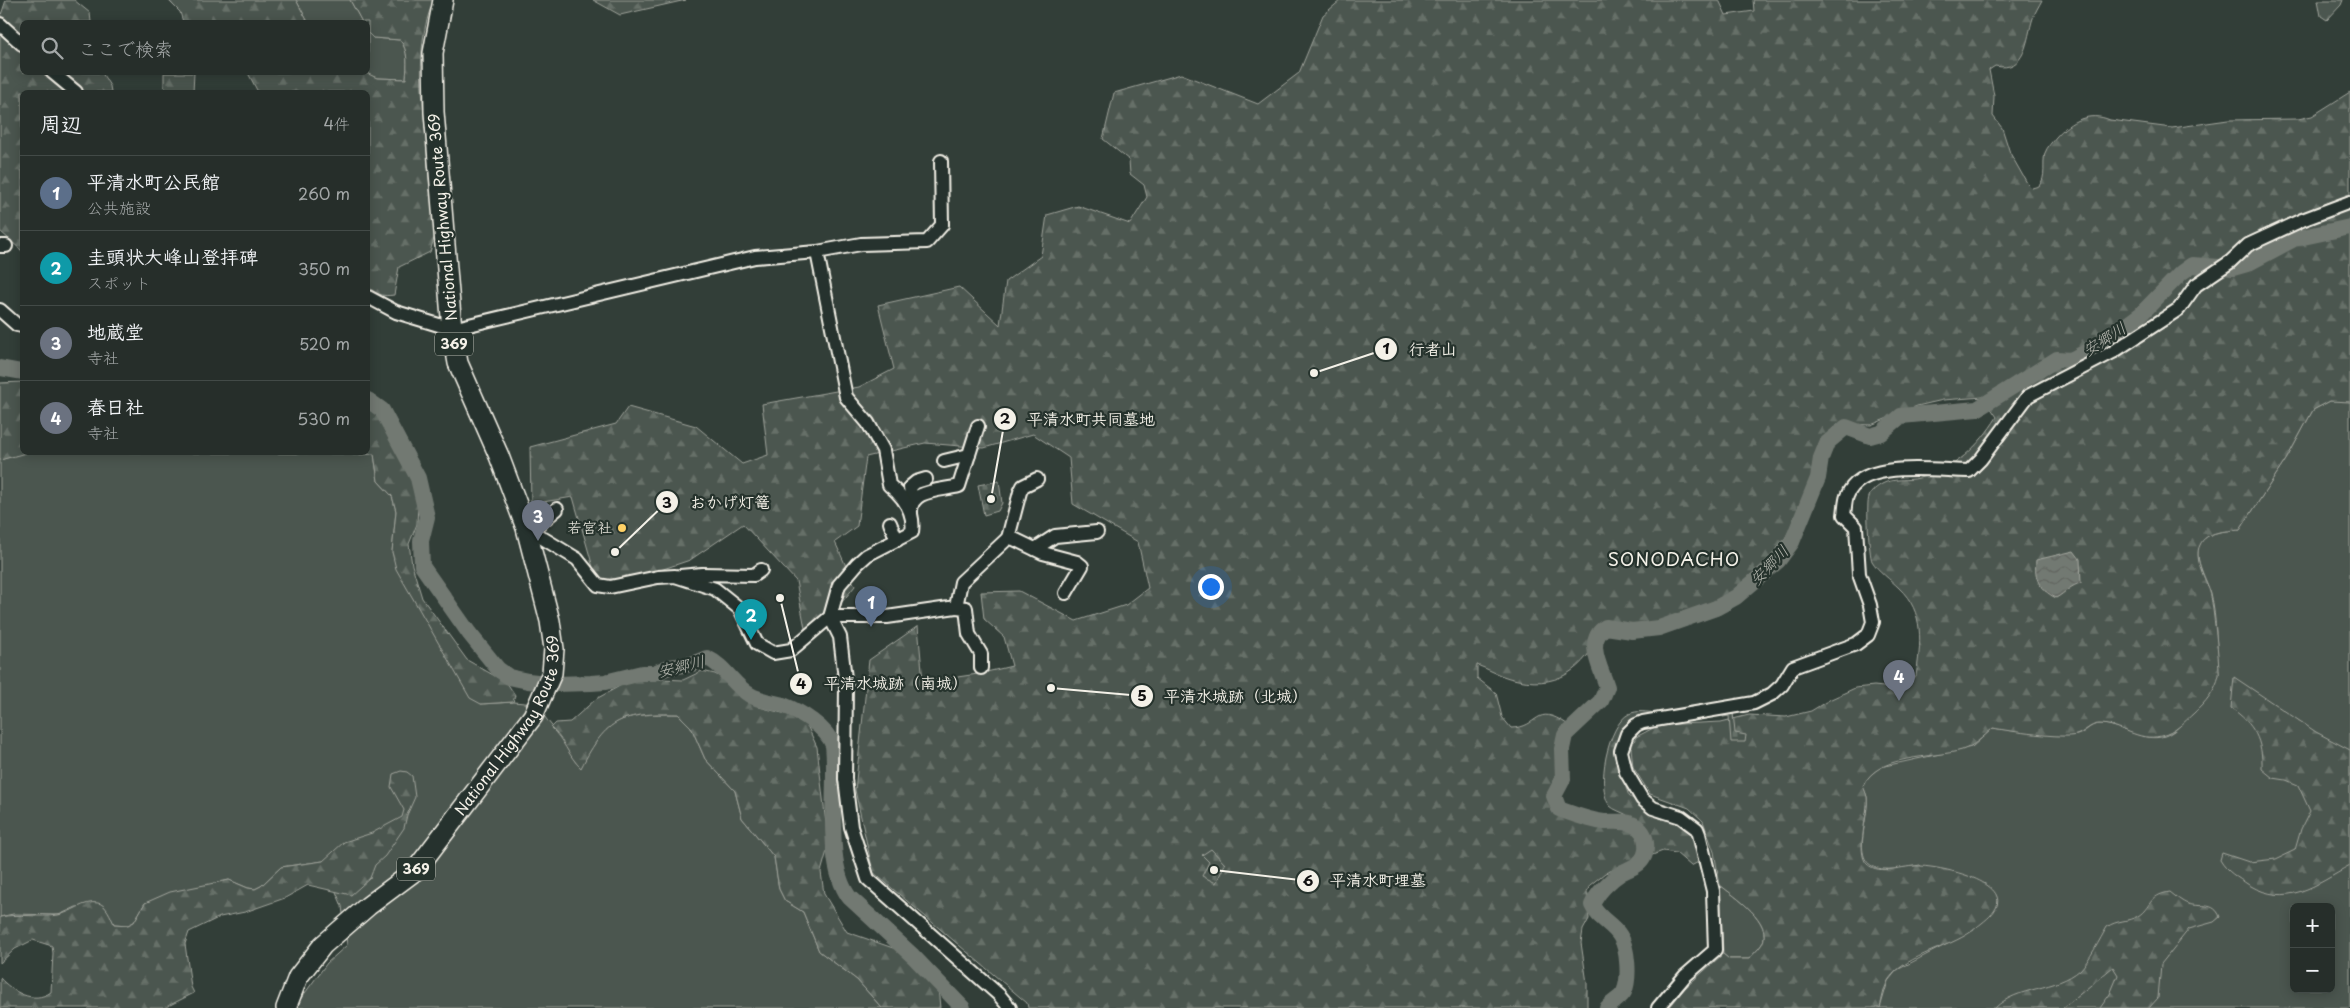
<!DOCTYPE html>
<html lang="ja">
<meta charset="utf-8">
<style>
:root{--surface:#262e2a;--page:#2e3632;--text:#f1f3f6;--muted:#a4a8a8;--line:#424a47;--accent:#95b2f1}
body{margin:0;font-family:"Playpen Sans","Klee One",sans-serif;background:var(--page);color:var(--text)}
.controls{position:absolute;right:15px;bottom:15px;display:grid;overflow:hidden;border-radius:8px;box-shadow:0 2px 12px #0003}
.controls button{width:45px;height:45px;display:grid;place-items:center;padding:0;border:0;border-bottom:1px solid var(--line);background:var(--surface);color:var(--text);font:25px sans-serif}
.you{position:absolute;left:1210px;top:586px;width:18px;height:18px;margin:-12px;border:4px solid #fff;border-radius:50%;background:#1a73e8;box-shadow:0 0 0 8px #1a73e833}
.badge{display:grid;place-items:center;width:32px;height:32px;border-radius:50%;background:var(--accent);color:#fff;font-size:16px;font-weight:700}
.pin{position:absolute;translate:-50% -41px;filter:drop-shadow(0 1px 2px #0008)}
.pin::after{content:'';position:absolute;top:26px;width:18px;height:15px;background:inherit;clip-path:polygon(0 0,100% 0,50% 100%)}
.list{margin:0;padding:0;list-style:none}
h2{display:flex;justify-content:space-between;align-items:center;height:65px;margin:0;padding:0 20px;font-size:21px}
h2 small{font-size:16px;font-weight:400;color:var(--muted)}
.list li{display:grid;grid-template-columns:32px 1fr auto;gap:15px;align-items:center;box-sizing:border-box;height:75px;padding:0 20px;border-top:1px solid var(--line)}
.list b{display:block;font-size:19px;white-space:nowrap}
.list p{margin:0;font-size:16px;white-space:nowrap;color:var(--muted)}
.list em{font-size:16px;font-style:normal;color:var(--muted)}
.icon{flex:none;width:28px;height:28px;fill:none;stroke:currentColor;stroke-width:2;stroke-linecap:round;stroke-linejoin:round}
.map{position:relative;flex:none;width:2350px;height:1008px;overflow:hidden}
.search{position:absolute;background:var(--surface);box-shadow:0 2px 12px #0003;left:20px;top:20px;width:350px;height:55px;display:flex;align-items:center;gap:12px;box-sizing:border-box;padding:0 18px;border-radius:8px;color:var(--muted);font-size:19px}
.panel{position:absolute;background:var(--surface);box-shadow:0 2px 12px #0003;left:20px;top:90px;width:350px;height:365px;border-radius:8px}
.map>svg:first-child{display:block}
.grass{fill:#4c564f;stroke:#a0a49c;fill-rule:evenodd}
.forest{fill:url(#forest-firs);stroke:#a0a49c}
.cemetery{fill:url(#cemetery-stones);stroke:#a0a49c}
.water{fill:url(#water-waves);stroke:#a6a9a1}
.lines{fill:none;stroke-linecap:round;stroke-linejoin:round}
.river{stroke:#727972;stroke-width:16}
.minor-casing{stroke:#f4f1e8;stroke-width:16}
.highway-casing{stroke:#f4f1e8;stroke-width:22}
.minor{stroke:#26332d;stroke-width:12}
.highway{stroke:#26332d;stroke-width:19}
.poi-dot{fill:#ffd166;stroke:#26332d;stroke-width:2}
.labels{text-anchor:middle;stroke-width:4.5;stroke-linejoin:round;paint-order:stroke}
.shield{fill:#26332d;stroke:#b6b8b0;stroke-width:1}
.shield-label{font-size:14px;font-weight:bold;fill:#f4f1e8}
.street-label{font-size:15px;fill:#f4f1e8;stroke:#26332d}
.poi-label{font-size:15px;fill:#f4f1e8;stroke:#26332d;text-anchor:end}
.water-label{font-size:16px;font-style:italic;fill:#babbb3;stroke:#26332d}
.quarter-label{font-size:18px;letter-spacing:1px;fill:#f4f1e8;stroke:#26332d}
.leader{fill:none;stroke:#f4f1e8;stroke-width:2}
.callout-dot{fill:#f4f1e8;stroke:#26332d;stroke-width:2}
.mark-label{font-size:15px;text-anchor:middle;font-weight:bold;fill:#111}
.callout-label{font-size:16px;text-anchor:middle;font-weight:bold;fill:#f4f1e8;stroke:#26332d;stroke-width:4.5;stroke-linejoin:round;paint-order:stroke}
</style>
<div class="map">
<svg width="2350" height="1008" viewBox="0 0 2350 1008">
<defs>
<pattern id="forest-firs" width="22" height="20" patternUnits="userSpaceOnUse" patternTransform="scale(1.25)"><rect width="22" height="20" fill="#4c564f"/><path d="M5 1l3.5 6h-7zM16 11l3.5 6h-7z" fill="#666f68"/></pattern>
<pattern id="cemetery-stones" width="16" height="16" patternUnits="userSpaceOnUse" patternTransform="scale(1.25)"><rect width="16" height="16" fill="#4c564f"/><path d="M2 7V4a2 2 0 0 1 4 0v3zM10 15v-3a2 2 0 0 1 4 0v3z" fill="#666f68"/></pattern>
<pattern id="water-waves" width="16" height="10" patternUnits="userSpaceOnUse" patternTransform="scale(1.25)"><rect width="16" height="10" fill="#727972"/><path d="M0 5q4-4 8 0t8 0" fill="none" stroke="#60635e"/></pattern>
</defs>
<rect width="100%" height="100%" fill="#323e38"/>
<filter id="ink" filterUnits="userSpaceOnUse"><feTurbulence type="fractalNoise" baseFrequency=".02" numOctaves="2"/><feDisplacementMap in="SourceGraphic" scale="10" xChannelSelector="R" yChannelSelector="G"/><feConvolveMatrix kernelMatrix="1 2 1 2 8 2 1 2 1" color-interpolation-filters="sRGB"/></filter>
<g filter="url(#ink)">
<!-- grass -->
<g class="grass">
<path d="M296,0H350L362,22H308Z"/>
<path d="M368,33L373,38L400,40C409,51 407,65 406,79L377,78L364,73L368,72Z"/>
<path d="M2343,400L2350,402V1008H1880L1888,981L1897,970L1974,930L1920,865C1909,867 1896,870 1885,869C1846,868 1870,820 1867,797C1866,793 1864,789 1863,786L1866,779L1880,767L1972,747L1993,728C2003,730 2071,737 2077,735C2086,733 2090,723 2101,724C2125,725 2150,749 2174,731C2185,723 2209,687 2219,674C2216,648 2217,619 2211,594C2207,580 2194,560 2199,546C2205,531 2227,531 2240,530L2287,458L2313,410L2330,401ZM2294,907H2331V989H2294Z"/>
<path d="M26,452L374,454L378,481L392,496L396,511L392,552L481,704L513,702L536,704C543,716 552,726 561,737C569,746 571,759 580,767C608,716 621,714 678,714L691,727L705,759L735,791L742,818L774,857L779,889L785,901L803,912L819,951L857,980L882,1008H294L327,963L347,945L342,906L323,861L281,867L261,886L255,889L248,888L229,880L145,903L134,922L128,925L114,924L104,906L76,907L59,915L13,914L0,917V460Z"/>
<path d="M1720,885C1735,897 1774,922 1762,944C1759,949 1753,954 1749,959H1729L1723,954Z"/>
</g>
<!-- forest -->
<g class="forest">
<path d="M6,0H74L90,13L91,22H22V72L102,73L110,86L111,92H22V251L0,231V18Z"/>
<path d="M168,0H296L308,22H183L180,12Z"/>
<path d="M350,0H434C415,42 422,91 426,136C428,169 431,202 435,235L430,252L399,267L394,295C382,297 377,294 368,287V92H258L248,73L364,72L377,78L406,79C407,65 409,51 400,40L373,38L368,33V22H362Z"/>
<path d="M593,0H686L620,15Z"/>
<path d="M1341,0H1719L1726,15L1754,11L1753,0H2042C2039,6 2035,12 2033,18C2026,39 2027,73 1995,66L1989,70L1994,96L1993,116L2002,128L2010,153L2027,183L2032,188L2039,186C2047,176 2042,165 2045,153C2047,147 2052,142 2056,137C2070,121 2089,111 2110,120L2172,128L2228,120L2298,119L2312,116L2350,92V402L2330,401L2313,410L2287,458L2240,530C2226,531 2206,531 2200,545C2193,558 2206,580 2210,592C2213,602 2220,667 2219,675C2216,690 2205,703 2194,713C2184,722 2175,733 2161,736C2137,742 2122,724 2099,724C2090,724 2084,733 2076,735C2063,739 2008,731 1993,728C1983,737 1974,746 1962,750C1932,759 1878,753 1863,786C1864,789 1866,793 1867,797C1869,812 1855,852 1867,864C1880,876 1904,865 1919,866C1937,866 2010,880 1996,908C1992,916 1983,922 1977,927C1954,948 1907,953 1889,979C1884,987 1882,999 1880,1008H1669L1685,988L1723,954L1729,959H1749C1753,954 1759,949 1762,944C1774,922 1735,897 1720,885L1714,852L1703,821L1689,808L1650,794L1633,767L1631,748L1636,737L1659,725L1721,722L1749,715L1786,717L1811,711L1829,700L1855,688L1874,686L1893,688L1916,676C1921,644 1925,612 1899,588C1891,580 1878,571 1872,561C1869,554 1866,504 1869,497C1871,491 1877,487 1882,484C1892,478 1908,481 1919,478C1955,470 1979,446 1997,417L1983,397L1943,400L1917,406L1871,425L1845,424L1833,428L1824,439L1804,505L1784,540L1759,571L1731,596L1691,613L1662,622L1604,629C1582,671 1558,691 1509,678C1498,675 1488,669 1477,665V678L1496,693L1502,717L1511,728C1540,728 1534,702 1567,724C1557,750 1547,795 1572,816L1629,826L1627,815C1622,812 1614,810 1610,806C1595,788 1608,724 1629,714C1637,710 1647,712 1656,713L1651,717L1637,718L1620,771L1629,796L1661,819L1681,823L1692,830L1702,860L1691,866L1676,853L1663,851L1605,873L1590,885L1587,892L1589,919L1583,930L1581,943L1587,983V1008H1028L1027,1003L873,872L855,790L869,660L918,626L923,682L978,674L1012,666L1004,637L984,619L981,592L1019,591L1076,621L1126,605L1148,588L1138,542L1073,504L1069,458L1033,434L984,448L925,443L866,457L857,526L835,542L855,586L808,644L796,581L743,524L690,560L610,587L598,585L573,497L531,504L530,447L616,424L628,407L696,426L742,464L768,455L762,404L859,387L894,369L878,305L959,287L1000,325L1006,281L1041,256L1047,215L1078,206L1130,224L1147,197L1144,185L1130,174L1129,160L1103,139L1114,93L1181,74L1258,104L1299,73L1323,15Z"/>
<path d="M2318,0H2343L2341,5L2327,20L2321,16Z"/>
<path d="M164,73H194L193,92H167L164,86Z"/>
<path d="M22,382V452L26,453L0,460V383Z"/>
<path d="M368,408L379,416L411,479L418,503L417,524L409,544L412,565L422,598L467,660L507,683L515,695L513,702L481,704L470,698L396,569L392,552L396,511L392,496L378,481L374,454L353,455L350,453L368,452Z"/>
<path d="M702,671L715,674L722,678L736,692L759,707L794,716L806,723L817,747L826,824L827,851L821,872L824,894L847,932L896,949L938,987L940,1008H882L857,980L819,951L803,912L785,901L779,889L774,857L742,818L735,791L705,759L691,727L678,714C622,713 607,717 581,768C568,756 564,739 551,728L556,723L570,722L596,699L627,682L640,678L683,680Z"/>
<path d="M2234,677L2316,732L2350,750V866C2315,885 2288,908 2249,885C2237,877 2227,872 2220,860L2222,853L2249,862L2276,859L2295,850L2301,829L2310,811L2298,785L2286,780L2273,778L2262,769C2263,740 2254,724 2231,708Z"/>
<path d="M401,771L407,772L412,776L415,797L407,815L404,828L385,856L375,865L370,878L351,895L308,885L285,898L245,912L220,917L189,932L185,944L191,987L194,993L164,1008H0V978C12,991 33,1005 51,992L53,953L52,946L33,940L15,949L0,963V917C19,913 39,918 58,915C71,913 84,900 98,903C106,904 111,917 114,924L128,925L134,922L145,903L170,892L229,880L248,888L255,889L261,886L281,867L323,861L344,842L372,833L402,817L404,810L391,787L393,774Z"/>
<path d="M2170,892C2175,896 2182,902 2188,904C2201,908 2214,901 2220,917L2214,922L2189,929L2161,964L2158,998L2149,1008H2100L2110,994L2118,975L2113,967L2063,1008H1995C2017,986 2056,991 2080,970C2089,961 2100,939 2107,927C2116,920 2128,922 2138,916C2151,908 2148,895 2170,892Z"/>
</g>
<!-- cemetery -->
<g class="cemetery">
<path d="M999,481L1002,503L998,511L984,515L978,485Z"/>
<path d="M1733,712L1735,733L1746,735L1745,742H1731L1729,716L1723,717V713Z"/>
<path d="M1211,849L1225,864L1216,883L1202,876L1209,862L1202,855Z"/>
</g>
<!-- water -->
<path class="water" d="M2074,551L2080,559L2081,583C2071,585 2065,593 2056,598C2039,589 2034,579 2036,560Z"/>
<g class="lines">
<!-- river -->
<g class="river">
<path d="M0,368L22,372"/>
<path d="M368,400L382,410L418,478L427,517L421,541L422,566L469,633L498,669L509,677L528,681L555,684L591,683L605,682L642,673H654L669,667L692,664L707,658C725,666 733,685 750,695C760,701 773,702 783,705C801,712 826,727 833,745C838,787 823,862 849,897L913,956L963,1008"/>
<path d="M1607,1008C1611,1003 1621,998 1624,992C1630,979 1628,948 1620,936C1612,923 1598,919 1592,905C1597,893 1610,880 1621,873C1626,870 1633,868 1638,864C1650,855 1649,832 1634,825C1624,820 1614,822 1604,822C1588,820 1573,814 1559,809L1554,796L1563,779L1562,749L1565,735L1601,701L1607,687C1601,668 1584,640 1606,627L1632,631L1659,628L1716,608L1736,597L1778,561L1792,542L1818,478L1821,458L1827,443L1846,427L1870,436L1881,433L1901,416L1977,409L2057,359L2071,360L2102,343L2140,315L2181,273L2192,265L2233,268L2247,264L2294,239L2350,227"/>
</g>
<defs>
<g id="minor">
<path d="M0,24L22,44"/>
<path d="M52,72L76,92"/>
<path d="M0,246H6"/>
<path d="M368,297L396,312L452,329L755,257L817,252L861,244L927,242L942,225L941,161"/>
<path d="M0,310L17,325L22,326"/>
<path d="M944,461L969,455"/>
<path d="M912,502L910,487L916,482L926,479"/>
<path d="M911,513C909,489 941,491 959,486L978,426"/>
<path d="M890,523L897,540"/>
<path d="M526,528L577,559L598,585L610,587L658,577L675,576L715,589L740,609L757,644L773,653L791,650L830,617L839,585L857,564L867,555L912,532C915,512 904,497 889,485L883,450L868,423L846,397L817,252"/>
<path d="M526,528L540,523L557,509"/>
<path d="M1008,538L1020,492L1023,486L1037,479"/>
<path d="M1035,549L1055,536L1097,532"/>
<path d="M680,576L702,574L754,575L761,570"/>
<path d="M956,607L966,608L969,634L981,654V668"/>
<path d="M830,617L840,637L846,687L845,779L851,827L868,879L999,995L1010,1008"/>
<path d="M830,617H887L956,607L961,582L1008,538L1014,539L1043,553L1077,562L1082,566L1066,593"/>
<path d="M1658,1008L1685,976L1715,950L1713,891L1699,834L1697,829L1681,817L1653,808L1642,799L1626,772L1621,751L1627,734L1636,725L1643,722L1754,703L1772,694L1782,685L1793,667L1856,644L1868,635L1873,622L1870,605L1859,574L1856,527L1844,515C1845,509 1845,501 1847,496C1861,458 1937,471 1969,471L1981,459L2028,396L2113,352L2179,309L2196,285L2230,262L2248,245L2302,220L2350,202"/>
</g>
<g id="highway">
<path id="s1" d="M286,1008L298,977L323,945L368,906L415,871L533,716L552,673L554,649L550,621L526,528L499,456L458,363L452,329L434,112L433,53L443,0"/>
</g>
</defs>
<!-- minor casing -->
<use href="#minor" class="minor-casing"/>
<!-- highway casing -->
<use href="#highway" class="highway-casing"/>
<!-- minor -->
<use href="#minor" class="minor"/>
<!-- highway -->
<use href="#highway" class="highway"/>
</g>
</g>
<!-- markers -->
<circle class="poi-dot" cx="622" cy="528" r="5"/>
<g class="labels">
<!-- shield labels -->
<g class="shield">
<rect x="435" y="332.5" width="38" height="23" rx="4"/>
<rect x="397" y="857.5" width="38" height="23" rx="4"/>
</g>
<g class="shield-label">
<text x="454" y="349">369</text>
<text x="416" y="874">369</text>
</g>
<!-- street labels -->
<g class="street-label">
<text transform="translate(443 217) rotate(-95)" y="5">National Highway Route 369</text>
<text dy="5" stroke="none"><textPath href="#s1" startOffset="368">National Highway Route 369</textPath></text>
</g>
<!-- poi labels -->
<g class="poi-label">
<text x="612" y="533">若宮社</text>
</g>
<!-- water labels -->
<g class="water-label">
<text transform="translate(2104 339) rotate(-33)" y="6">安郷川</text>
<text transform="translate(1769 565) rotate(-46)" y="6">安郷川</text>
<text transform="translate(681 666) rotate(-13)" y="6">安郷川</text>
</g>
<!-- quarter labels -->
<g class="quarter-label">
<text x="1674" y="566">SONODACHO</text>
</g>
</g>
<!-- callouts -->
<path class="leader" d="M1314 373L1386 349M991 499L1005 419M615 552L667 502M780 598L801 684M1051 688L1142 696M1214 870L1308 881"/>
<g class="callout-dot">
<circle cx="1314" cy="373" r="5"/>
<circle cx="991" cy="499" r="5"/>
<circle cx="615" cy="552" r="5"/>
<circle cx="780" cy="598" r="5"/>
<circle cx="1051" cy="688" r="5"/>
<circle cx="1214" cy="870" r="5"/>
<circle cx="1386" cy="349" r="12"/>
<circle cx="1005" cy="419" r="12"/>
<circle cx="667" cy="502" r="12"/>
<circle cx="801" cy="684" r="12"/>
<circle cx="1142" cy="696" r="12"/>
<circle cx="1308" cy="881" r="12"/>
</g>
<g class="mark-label">
<text x="1386" y="354">1</text>
<text x="1005" y="424">2</text>
<text x="667" y="508">3</text>
<text x="801" y="689">4</text>
<text x="1142" y="701">5</text>
<text x="1308" y="886">6</text>
</g>
<g class="callout-label">
<text x="1433" y="355">行者山</text>
<text x="1091" y="425">平清水町共同墓地</text>
<text x="730" y="508">おかげ灯篭</text>
<text x="896" y="689">平清水城跡（南城）</text>
<text x="1236" y="702">平清水城跡（北城）</text>
<text x="1378" y="886">平清水町埋墓</text>
</g>
</svg>
<div class="controls">
<button>+</button>
<button>−</button>
</div>
<div class="you"></div>
<div class="pin badge" style="left:871px;top:627px;background:#5c6f8a">1</div>
<div class="pin badge" style="left:751px;top:640px;background:#0f9aa8">2</div>
<div class="pin badge" style="left:538px;top:541px;background:#6b7280">3</div>
<div class="pin badge" style="left:1899px;top:701px;background:#6b7280">4</div>
<div class="search"><svg class="icon" aria-label="search" viewBox="0 0 24 24"><circle cx="10" cy="10" r="6"/><path d="M15 15l6 6"/></svg>ここで検索</div>
<section class="panel">
<h2>周辺<small>4件</small></h2>
<ul class="list">
<li><span class="badge" style="background:#5c6f8a">1</span><div><b>平清水町公民館</b><p>公共施設</p></div><em>260 m</em></li>
<li><span class="badge" style="background:#0f9aa8">2</span><div><b>圭頭状大峰山登拝碑</b><p>スポット</p></div><em>350 m</em></li>
<li><span class="badge" style="background:#6b7280">3</span><div><b>地蔵堂</b><p>寺社</p></div><em>520 m</em></li>
<li><span class="badge" style="background:#6b7280">4</span><div><b>春日社</b><p>寺社</p></div><em>530 m</em></li>
</ul>
</section>
</div>
